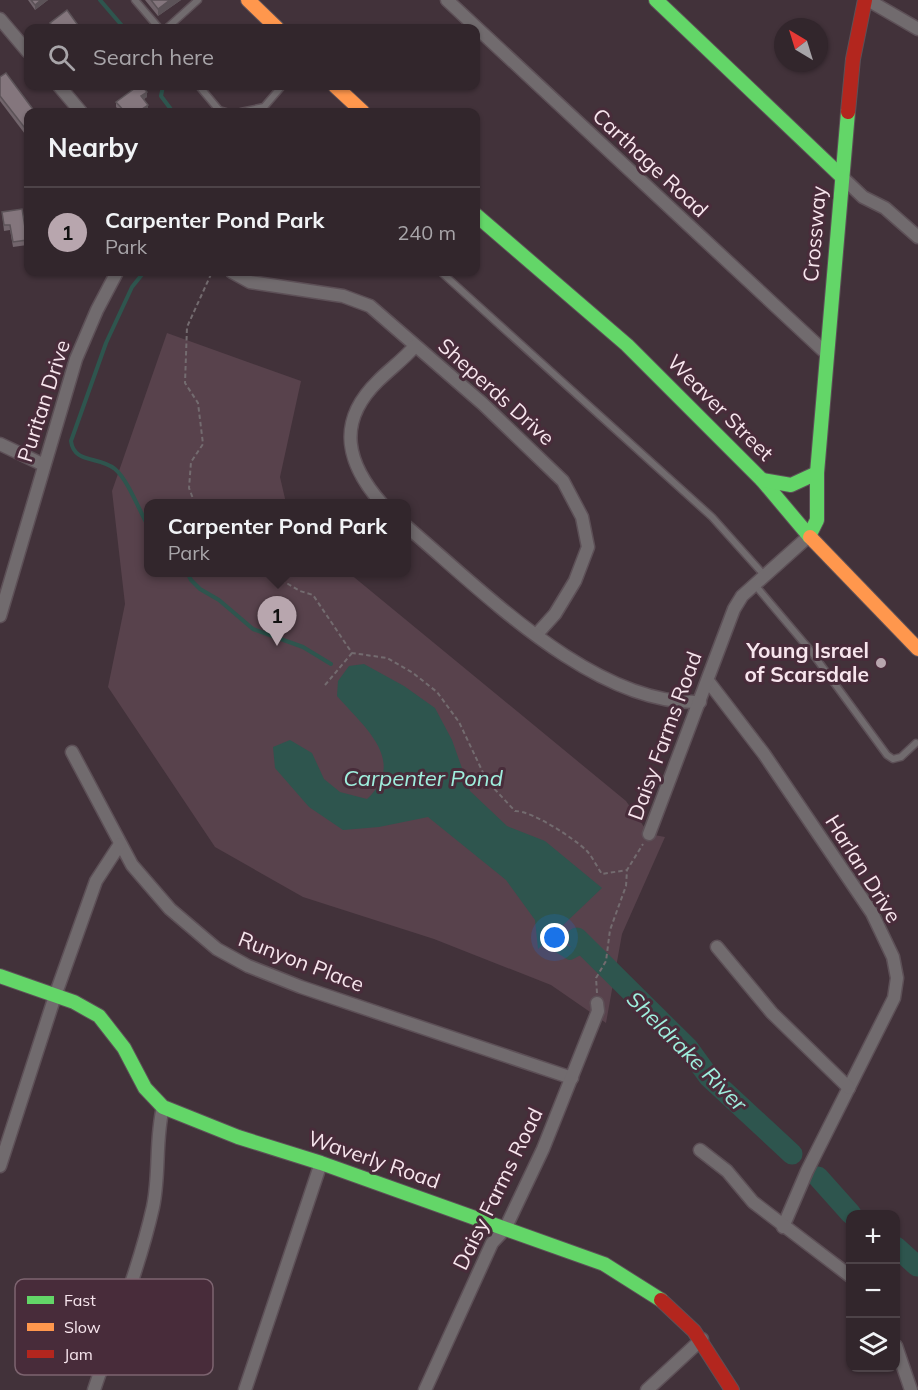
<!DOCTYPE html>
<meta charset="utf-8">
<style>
:root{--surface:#32262c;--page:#3d3238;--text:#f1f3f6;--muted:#a8a5a9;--line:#4d4348;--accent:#b8a6ae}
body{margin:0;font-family:Mulish,sans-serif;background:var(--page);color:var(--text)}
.controls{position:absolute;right:18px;bottom:18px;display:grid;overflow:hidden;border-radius:12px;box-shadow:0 2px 4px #0004}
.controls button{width:54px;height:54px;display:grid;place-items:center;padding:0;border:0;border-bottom:2px solid var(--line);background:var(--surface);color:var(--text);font:30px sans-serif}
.compass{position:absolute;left:774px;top:18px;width:54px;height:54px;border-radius:50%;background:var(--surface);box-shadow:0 2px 4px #0004;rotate:322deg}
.you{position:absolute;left:555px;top:938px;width:21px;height:21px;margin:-15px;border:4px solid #fff;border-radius:50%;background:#1a73e8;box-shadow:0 0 0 9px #1a73e833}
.badge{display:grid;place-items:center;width:39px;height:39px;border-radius:50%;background:var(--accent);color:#111;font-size:20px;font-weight:700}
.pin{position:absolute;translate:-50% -50px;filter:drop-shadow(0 2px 3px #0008)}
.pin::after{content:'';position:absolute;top:32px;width:21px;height:18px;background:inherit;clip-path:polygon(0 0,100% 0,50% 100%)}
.popup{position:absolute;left:144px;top:499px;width:267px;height:78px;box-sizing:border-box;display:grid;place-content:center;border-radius:12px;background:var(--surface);filter:drop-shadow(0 2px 4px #0005);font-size:20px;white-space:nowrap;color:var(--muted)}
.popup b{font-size:22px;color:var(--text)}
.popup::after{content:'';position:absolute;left:50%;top:100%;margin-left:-12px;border:12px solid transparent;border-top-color:var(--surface)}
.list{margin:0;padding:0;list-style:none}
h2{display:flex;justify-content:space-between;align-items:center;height:78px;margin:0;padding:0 24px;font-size:26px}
h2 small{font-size:20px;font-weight:400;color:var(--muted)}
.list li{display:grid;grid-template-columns:39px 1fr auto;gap:18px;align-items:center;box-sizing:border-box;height:90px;padding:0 24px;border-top:2px solid var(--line)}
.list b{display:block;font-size:22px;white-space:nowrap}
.list p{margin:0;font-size:20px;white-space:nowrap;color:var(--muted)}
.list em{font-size:20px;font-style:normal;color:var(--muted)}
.icon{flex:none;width:33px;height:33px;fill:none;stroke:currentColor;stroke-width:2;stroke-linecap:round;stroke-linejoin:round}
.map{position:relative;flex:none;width:918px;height:1390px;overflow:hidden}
.search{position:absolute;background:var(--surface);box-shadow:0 2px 4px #0004;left:24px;top:24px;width:456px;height:66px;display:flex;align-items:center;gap:15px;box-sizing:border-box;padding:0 21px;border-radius:12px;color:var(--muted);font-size:22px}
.panel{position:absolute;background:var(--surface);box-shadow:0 2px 4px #0004;left:24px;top:108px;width:456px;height:168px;border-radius:12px}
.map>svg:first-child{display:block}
.green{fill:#58424c}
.water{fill:#2e554e}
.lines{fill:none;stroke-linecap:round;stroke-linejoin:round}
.stream{stroke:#2e554e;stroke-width:4}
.canal{stroke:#2e554e;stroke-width:12}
.river{stroke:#2e554e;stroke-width:21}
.lane-casing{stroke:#5d5057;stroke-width:9}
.street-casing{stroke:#5d5057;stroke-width:15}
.fast-casing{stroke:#5d5057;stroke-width:16}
.slow-casing{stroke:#5d5057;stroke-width:16}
.jam-casing{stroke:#5d5057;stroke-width:16}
.path{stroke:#736b6f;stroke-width:2;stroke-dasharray:4.5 3;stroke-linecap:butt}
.lane{stroke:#716b6e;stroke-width:6}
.street{stroke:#716b6e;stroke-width:12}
.fast{stroke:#63d668;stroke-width:14}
.slow{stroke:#ff974d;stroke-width:14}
.jam{stroke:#b3261e;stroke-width:14}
.wall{fill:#72656c}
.shaded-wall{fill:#5c5358}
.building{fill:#84767d;stroke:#5c5358;stroke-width:1.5}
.poi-dot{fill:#b8a6ae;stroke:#482c3a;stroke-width:2}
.labels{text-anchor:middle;stroke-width:6;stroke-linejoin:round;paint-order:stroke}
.street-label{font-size:21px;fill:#f7e5ed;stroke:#482c3a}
.poi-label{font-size:21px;font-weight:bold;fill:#f7e5ed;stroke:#482c3a;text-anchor:end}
.water-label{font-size:22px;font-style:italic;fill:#9fefde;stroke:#482c3a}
.key{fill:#482c3a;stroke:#7d6470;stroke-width:1.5}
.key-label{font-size:16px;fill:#f7e5ed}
</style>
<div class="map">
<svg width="918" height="1390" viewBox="0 0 918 1390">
<rect width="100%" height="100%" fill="#42323a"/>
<!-- green -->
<path class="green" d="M167,333L301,381L280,477L286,503L148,504V572L349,573L626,801L649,834L665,837L622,934L606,1023L551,985L434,939L303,897L215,847L108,687L125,604L112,491Z"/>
<!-- water -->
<path class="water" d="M364,664L404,686L435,708L452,740L470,791L507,826L545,841L602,888L538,949L535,920L506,880L428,817L379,827L343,830L309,807L275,768L273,747L290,740L312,753L324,779L340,792L367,799C408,761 364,727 337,696L338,681L349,666Z"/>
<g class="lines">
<!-- stream -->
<g class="stream">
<path d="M100,0L124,28"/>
<path d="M163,86L161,96L173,112"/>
<path d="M144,272L132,287L106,343L71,441C74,464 99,456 115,469C128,480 139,510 148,526"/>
<path d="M187,572L191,580L200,589L219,600L253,629L303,647L331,664"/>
</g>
<!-- canal -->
<path class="canal" d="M548,940L570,954L583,947"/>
<!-- river -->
<g class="river">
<path d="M577,938L688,1048L709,1077L792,1154"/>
<path d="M818,1177L851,1214"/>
<path d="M896,1247L917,1266"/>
</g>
<defs>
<g id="lane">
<path d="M135,0L159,28"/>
<path d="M167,28L198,0"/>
<path d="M199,86L219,110L226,112"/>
<path d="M241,112L264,107L282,86"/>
<path d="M441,272L712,517L765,576"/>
<path d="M755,585L810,650L887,755L893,759L901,757L916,743"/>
</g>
<g id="street">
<path d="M447,0L827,354"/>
<path d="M868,0L918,29"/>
<path d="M0,19L28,52"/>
<path d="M59,86L81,112"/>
<path d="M841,176L863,197L885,208L918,237"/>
<path d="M232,272L250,282L343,296L370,306L483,404L563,481L582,517L588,547L575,581L555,614L537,634"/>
<path d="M0,444L44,465"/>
<path d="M382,504C347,464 335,423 378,381C390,369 404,359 415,346"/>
<path d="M406,526C483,591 594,706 700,702"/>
<path d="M0,616L76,359L97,310L117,272"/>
<path d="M708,681L764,754L872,913L893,957L897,978L894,998L807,1171L783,1227"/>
<path d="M72,752L132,865L170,909L217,949L248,966L301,987L572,1078"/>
<path d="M649,834L734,609L742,596L809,536"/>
<path d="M717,947L772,1013L849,1088"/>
<path d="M700,1150L727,1171L753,1202L850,1276"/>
<path d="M0,1166L55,996L96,881L120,844"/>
<path d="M896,1346L911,1390"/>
<path d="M94,1390C114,1330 139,1269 153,1207C160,1174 155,1140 163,1107"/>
<path d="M245,1390L321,1163"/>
<path d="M425,1390L492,1243L505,1229L543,1149L598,1011L597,1003"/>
<path d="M647,1390L702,1339"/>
</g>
<g id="fast">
<path d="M656,0L841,176"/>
<path d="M476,215L627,345L762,480L810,537"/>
<path d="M762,480L791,485L817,473"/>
<path d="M809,536L817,520V473L848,112"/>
<path d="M0,976L74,1002L99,1016L124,1048L145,1088L163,1107L238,1137L321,1163L604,1264L661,1300"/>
</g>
<g id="slow">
<path d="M248,0L277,28"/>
<path d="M335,86L363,112"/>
<path d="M810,537L918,649"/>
</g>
<g id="jam">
<path d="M848,112L853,59L865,0"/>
<path d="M661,1300L694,1331L732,1390"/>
</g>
</defs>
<!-- lane casing -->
<use href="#lane" class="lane-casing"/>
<!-- street casing -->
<use href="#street" class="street-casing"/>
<!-- fast casing -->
<use href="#fast" class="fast-casing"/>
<!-- slow casing -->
<use href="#slow" class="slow-casing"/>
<!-- jam casing -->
<use href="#jam" class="jam-casing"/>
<!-- path -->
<g class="path">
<path d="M195,504L189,488L191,462L203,444L198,403L185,383L187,327L212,272"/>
<path d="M268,572L300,591L313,595L352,653L387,658L413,673L437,692L459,722L487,781L515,811C533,811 573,838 586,850C592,856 597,867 602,874L627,870"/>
<path d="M325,685L352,653"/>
<path d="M597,993L596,978L606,961L610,930L626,886L627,870L643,844"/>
</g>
<!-- lane -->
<use href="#lane" class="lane"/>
<!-- street -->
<use href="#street" class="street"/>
<!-- fast -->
<use href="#fast" class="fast"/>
<!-- slow -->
<use href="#slow" class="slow"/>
<!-- jam -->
<use href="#jam" class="jam"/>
</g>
<!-- wall -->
<g class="wall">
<path d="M28,0H48L35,10Z"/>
<path d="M145,0H181L158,16Z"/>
<path d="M0,77L28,112V138L0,101Z"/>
<path d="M147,97L144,99L148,110L144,112H121L116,107V102Z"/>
<path d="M2,212L27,240V245L13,247L10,230L4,231Z"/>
</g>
<!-- shaded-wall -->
<g class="shaded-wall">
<path d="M41,0H48L35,10V5Z"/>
<path d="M170,0H181L158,16V9Z"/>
<path d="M147,92V97L141,101V96Z"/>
<path d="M148,105V110L144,112H142V109Z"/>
</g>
<!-- building -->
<g class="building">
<path d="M31,0H41L35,5Z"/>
<path d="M151,0H170L158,9Z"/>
<path d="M67,10L80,28H54L50,23Z"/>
<path d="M6,73L35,112H28V132L0,96V77Z"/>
<path d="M138,86H142L147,92L141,96L148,105L142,109L143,112H125L116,102Z"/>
<path d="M22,209L27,240L13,242L10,225H4L2,212Z"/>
</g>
<!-- markers -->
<circle class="poi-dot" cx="881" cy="663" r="6"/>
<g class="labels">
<!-- street labels -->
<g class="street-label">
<text transform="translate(650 163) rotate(43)" y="7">Carthage Road</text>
<text transform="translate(815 234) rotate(-85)" y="7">Crossway</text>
<text transform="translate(496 392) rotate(42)" y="7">Sheperds Drive</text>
<text transform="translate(44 401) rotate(-72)" y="7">Puritan Drive</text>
<text transform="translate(720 408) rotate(45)" y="7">Weaver Street</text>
<text transform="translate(665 736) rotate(-70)" y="7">Daisy Farms Road</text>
<text transform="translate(863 869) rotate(58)" y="7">Harlan Drive</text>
<text transform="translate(301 962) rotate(21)" y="7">Runyon Place</text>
<text transform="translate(374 1160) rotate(19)" y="7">Waverly Road</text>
<text transform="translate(498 1189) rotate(-64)" y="7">Daisy Farms Road</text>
</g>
<!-- poi labels -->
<g class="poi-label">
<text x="869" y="658">Young Israel<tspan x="869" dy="24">of Scarsdale</tspan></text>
</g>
<!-- water labels -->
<g class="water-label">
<text x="423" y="786">Carpenter Pond</text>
<text transform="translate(687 1051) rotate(45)" y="8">Sheldrake River</text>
</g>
</g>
<!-- legend -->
<rect x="15" y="1279" width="198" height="96" rx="9" class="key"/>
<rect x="27" y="1296" width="27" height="8" fill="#63d668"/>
<rect x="27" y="1323" width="27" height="8" fill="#ff974d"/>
<rect x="27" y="1350" width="27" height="8" fill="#b3261e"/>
<g class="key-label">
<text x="64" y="1306">Fast</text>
<text x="64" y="1333">Slow</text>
<text x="64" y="1360">Jam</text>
</g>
</svg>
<div class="controls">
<button>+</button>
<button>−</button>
<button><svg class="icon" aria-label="layers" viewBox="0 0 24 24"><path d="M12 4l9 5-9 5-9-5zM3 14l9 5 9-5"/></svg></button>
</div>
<svg class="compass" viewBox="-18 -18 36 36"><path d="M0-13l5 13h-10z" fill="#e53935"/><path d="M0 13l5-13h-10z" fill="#a8a5a9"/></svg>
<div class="you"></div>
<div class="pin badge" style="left:277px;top:646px">1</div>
<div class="popup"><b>Carpenter Pond Park</b>Park</div>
<div class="search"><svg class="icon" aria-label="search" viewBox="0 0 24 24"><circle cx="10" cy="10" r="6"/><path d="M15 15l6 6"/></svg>Search here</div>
<section class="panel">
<h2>Nearby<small></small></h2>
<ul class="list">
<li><span class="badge">1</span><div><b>Carpenter Pond Park</b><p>Park</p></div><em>240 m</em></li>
</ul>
</section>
</div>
